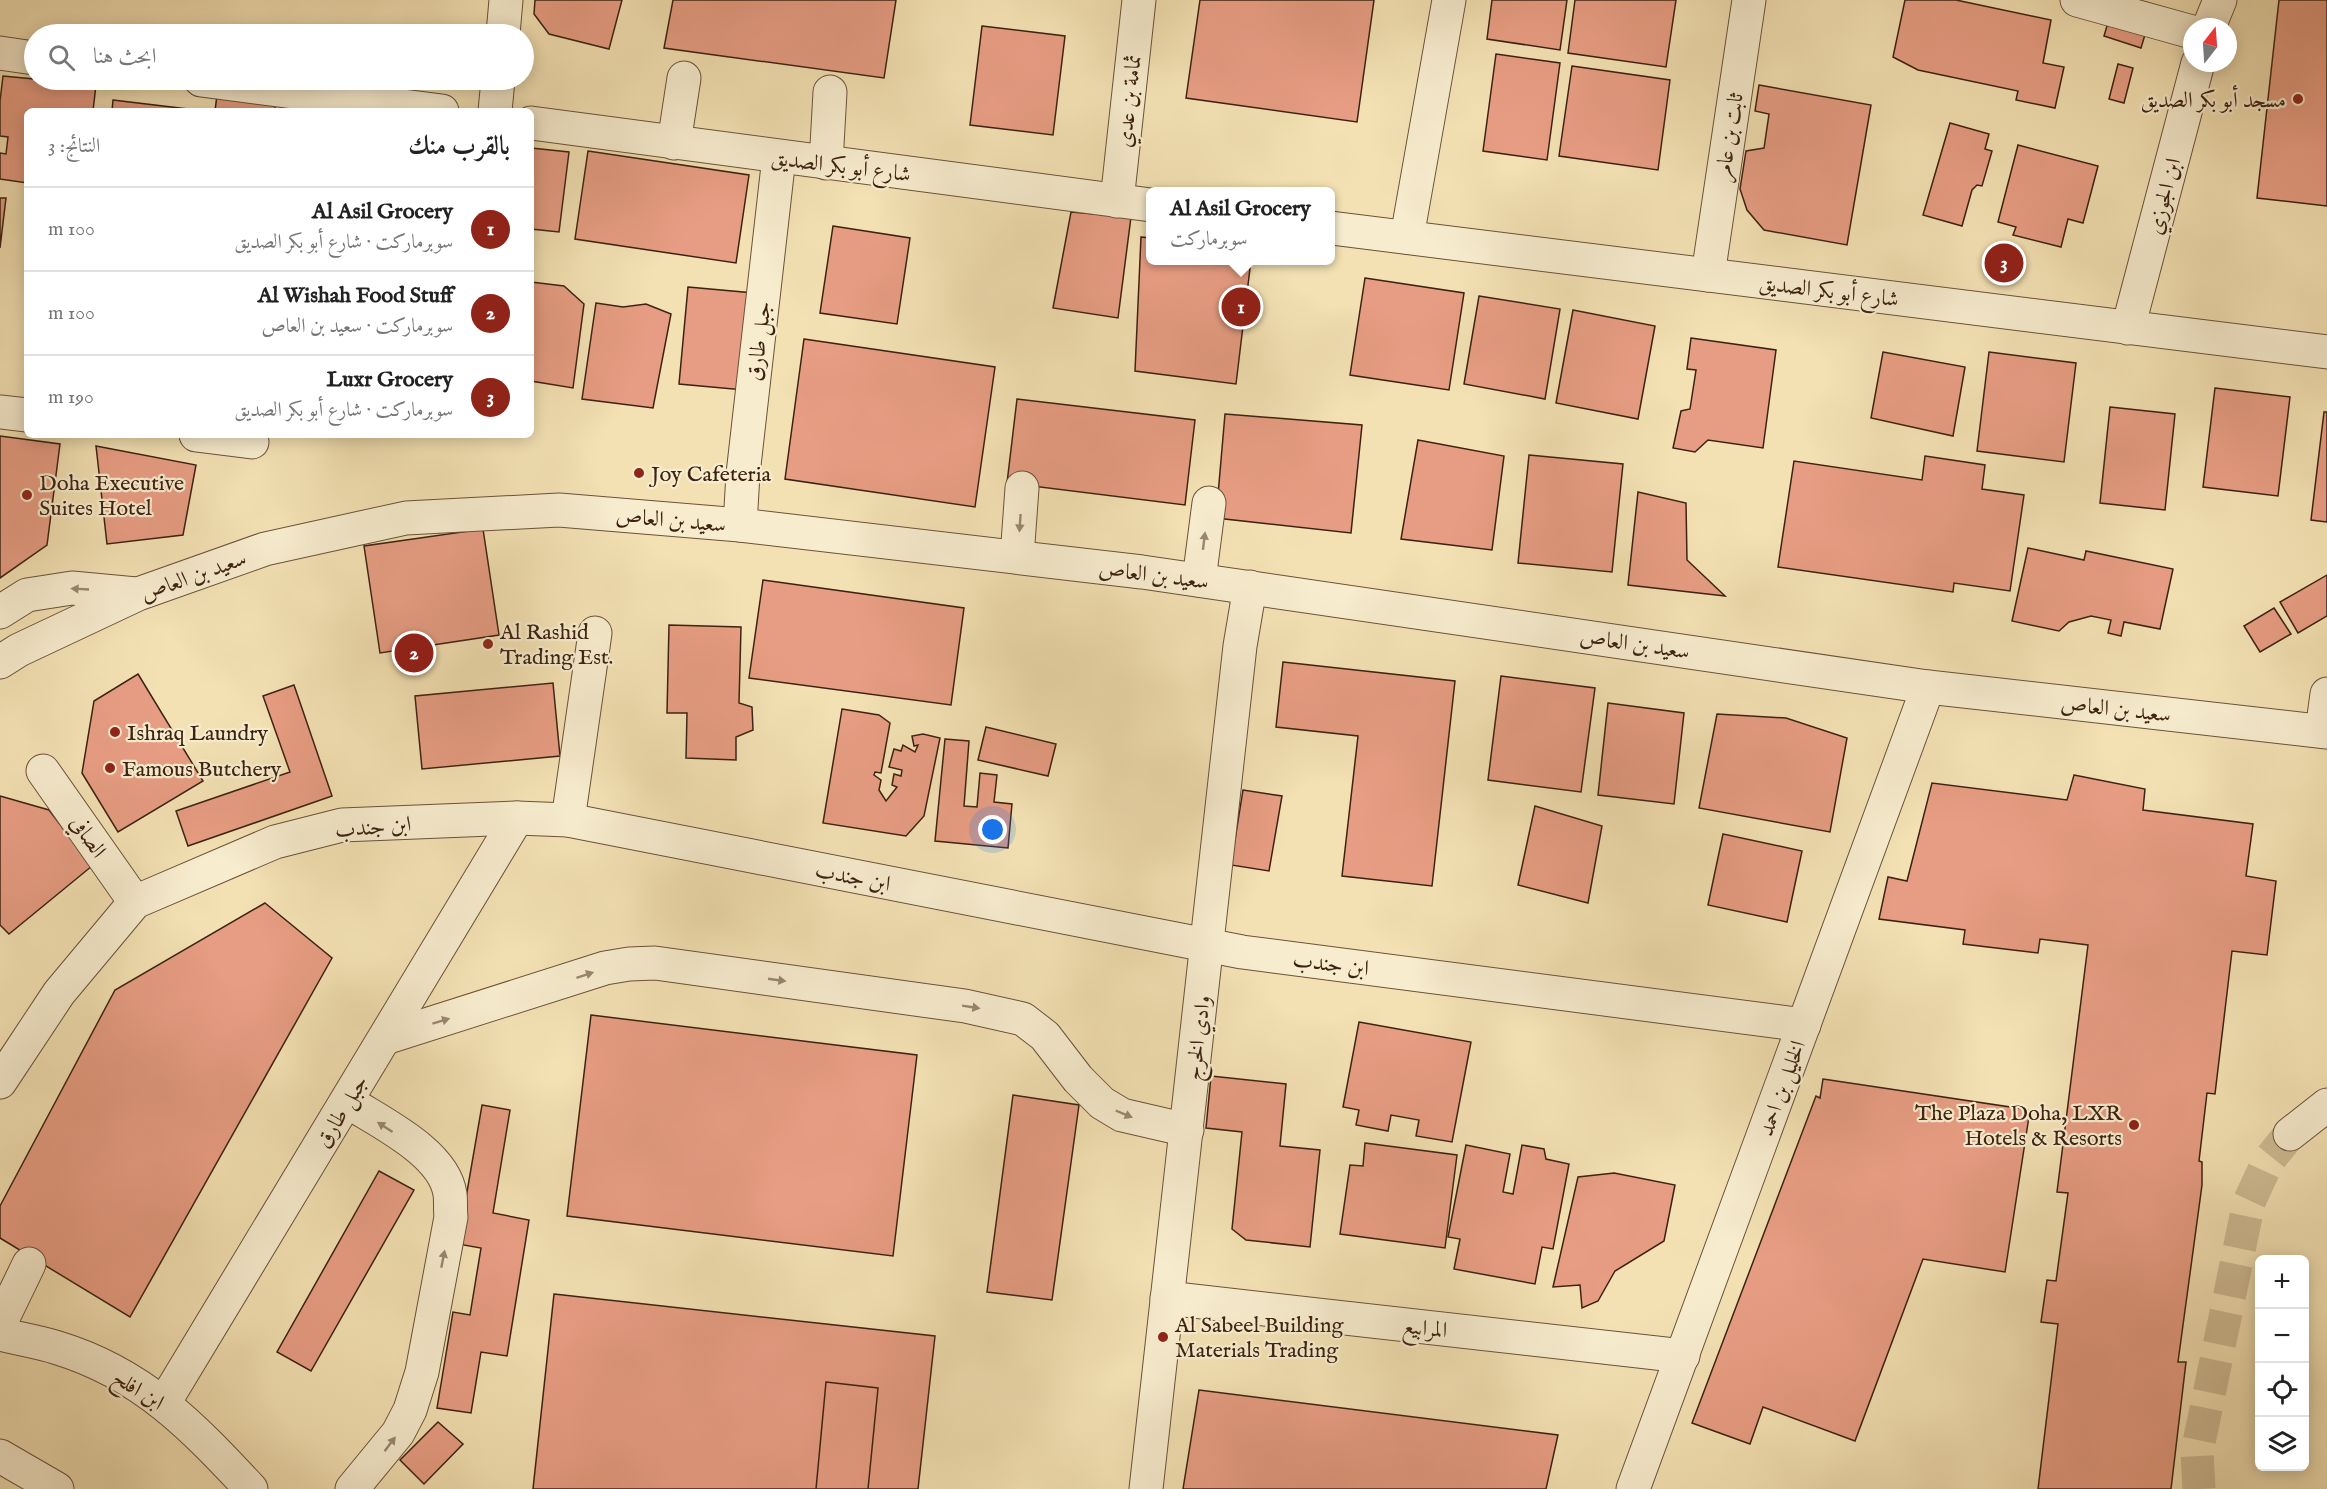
<!DOCTYPE html>
<html lang="ar">
<meta charset="utf-8">
<style>
:root{--surface:#fff;--page:#f2f2f2;--text:#222;--muted:#767676;--line:#e0e0e0;--accent:#8f2418}
body{margin:0;font-family:"IM FELL English",Amiri,serif;background:var(--page);color:var(--text);direction:rtl}
.controls{position:absolute;right:18px;bottom:18px;display:grid;overflow:hidden;border-radius:9px;box-shadow:0 3px 15px #0003}
.controls button{width:54px;height:54px;display:grid;place-items:center;padding:0;border:0;border-bottom:2px solid var(--line);background:var(--surface);color:var(--text);font:30px sans-serif}
.compass{position:absolute;left:2183px;top:18px;width:54px;height:54px;border-radius:50%;background:var(--surface);box-shadow:0 3px 15px #0003;rotate:17deg}
.you{position:absolute;left:993px;top:830px;width:21px;height:21px;margin:-15px;border:4px solid #fff;border-radius:50%;background:#1a73e8;box-shadow:0 0 0 9px #1a73e833}
.badge{display:grid;place-items:center;width:39px;height:39px;border-radius:50%;background:var(--accent);color:#fff;font-size:20px;font-weight:700}
.pin{position:absolute;translate:-50% -50%;border:3px solid #fff;box-shadow:0 2px 6px #0006}
.popup{position:absolute;left:1146px;top:187px;width:189px;height:78px;box-sizing:border-box;display:grid;place-content:center;border-radius:9px;background:var(--surface);filter:drop-shadow(0 2px 4px #0005);font-size:20px;white-space:nowrap;color:var(--muted)}
.popup b{font-size:22px;color:var(--text)}
.popup::after{content:'';position:absolute;left:50%;top:100%;margin-left:-12px;border:12px solid transparent;border-top-color:var(--surface)}
.list{margin:0;padding:0;list-style:none}
h2{display:flex;justify-content:space-between;align-items:center;height:78px;margin:0;padding:0 24px;font-size:26px}
h2 small{font-size:20px;font-weight:400;color:var(--muted)}
.list li{display:grid;grid-template-columns:39px 1fr auto;gap:18px;align-items:center;box-sizing:border-box;height:84px;padding:0 24px;border-top:2px solid var(--line)}
.list b{display:block;font-size:22px;white-space:nowrap}
.list p{margin:0;font-size:20px;white-space:nowrap;color:var(--muted)}
.list em{font-size:20px;font-style:normal;color:var(--muted)}
.icon{flex:none;width:33px;height:33px;fill:none;stroke:currentColor;stroke-width:2;stroke-linecap:round;stroke-linejoin:round}
.map{position:relative;flex:none;width:2327px;height:1489px;overflow:hidden;direction:ltr}
.search{position:absolute;background:var(--surface);box-shadow:0 3px 15px #0003;left:24px;top:24px;width:510px;height:66px;display:flex;align-items:center;gap:15px;box-sizing:border-box;padding:0 21px;border-radius:33px;color:var(--muted);font-size:22px}
.panel{position:absolute;background:var(--surface);box-shadow:0 3px 15px #0003;left:24px;top:108px;width:510px;height:330px;border-radius:9px;direction:rtl}
.map>svg:first-child{display:block}
.building{fill:#e79d83;stroke:#3c2212;stroke-width:1.5}
.lines{fill:none;stroke-linecap:round;stroke-linejoin:round}
.minor-tunnel{stroke:#cebb93;stroke-width:33;stroke-dasharray:33 16;stroke-linecap:butt}
.minor-casing{stroke:#6a523a;stroke-width:35}
.minor{stroke:#f7ecce;stroke-width:33}
.oneway{fill:#9a8770}
.poi-dot{fill:#8f2418;stroke:#f7ecce;stroke-width:2}
.labels{text-anchor:middle;stroke-width:4.5;stroke-linejoin:round;paint-order:stroke}
.poi-label{font-size:22px;fill:#3c2212;stroke:#f7ecce;text-anchor:start}
.street-label{font-size:22px;fill:#3c2212;stroke:#f7ecce}
</style>
<div class="map">
<svg width="2327" height="1489" viewBox="0 0 2327 1489">
<rect width="100%" height="100%" fill="#f3e1b3"/>
<filter id="stains"><feTurbulence type="fractalNoise" baseFrequency=".00333" numOctaves="4"/><feColorMatrix values="0 0 0 0 .2 0 0 0 0 .09 0 0 0 0 .02 0 0 0 .5 -.17"/></filter>
<radialGradient id="worn" r=".72"><stop offset=".6" stop-color="#630" stop-opacity="0"/><stop offset="1" stop-color="#630" stop-opacity=".3"/></radialGradient>
<!-- building -->
<g class="building">
<path d="M535,0H622L609,49L549,34L534,14Z"/>
<path d="M673,0H896L884,78L664,48Z"/>
<path d="M1200,0H1374L1357,122L1186,98Z"/>
<path d="M1492,0H1567L1560,50L1487,39Z"/>
<path d="M1575,0H1676L1666,67L1568,53Z"/>
<path d="M1905,0H1956L2051,20L2043,63L2064,67L2055,108L2016,100L2018,91L1918,70L1893,57Z"/>
<path d="M2279,0H2327V206L2257,198Z"/>
<path d="M2110,16L2147,28L2141,48L2104,36Z"/>
<path d="M982,26L1065,36L1053,135L970,125Z"/>
<path d="M1496,54L1560,63L1547,160L1483,151Z"/>
<path d="M2118,64L2133,68L2124,103L2109,99Z"/>
<path d="M1572,66L1670,80L1658,170L1559,156Z"/>
<path d="M3,76L96,85L93,111H27V183L0,179V153L6,154L8,137L0,136V101Z"/>
<path d="M1759,85L1871,105L1847,245L1764,230L1747,210L1740,189L1746,151L1764,148L1769,114L1755,111Z"/>
<path d="M217,95L275,101V111H215Z"/>
<path d="M113,100L196,110V111H112Z"/>
<path d="M1950,123L1989,134L1985,149L1992,151L1982,186L1977,185L1972,190L1962,226L1923,215Z"/>
<path d="M2018,145L2098,166L2083,223L2068,219L2061,247L2013,235L2016,227L1998,222Z"/>
<path d="M531,148L569,152L559,232L531,229Z"/>
<path d="M588,151L749,175L736,263L575,239Z"/>
<path d="M0,198H6L0,248Z"/>
<path d="M1071,212L1131,217L1118,318L1053,308Z"/>
<path d="M833,226L910,238L897,324L820,313Z"/>
<path d="M1141,237L1151,238V260H1251L1236,384L1135,371Z"/>
<path d="M1365,278L1464,293L1449,390L1350,375Z"/>
<path d="M531,282L564,286L584,304L573,388L531,381Z"/>
<path d="M688,287L754,293L744,390L679,384Z"/>
<path d="M1479,296L1560,309L1545,399L1464,384Z"/>
<path d="M596,303L623,307L646,304L671,314L653,408L582,399Z"/>
<path d="M1573,310L1655,326L1638,419L1556,403Z"/>
<path d="M1691,338L1776,350L1763,448L1708,440L1695,452L1673,448L1681,411L1690,409L1696,370L1687,369Z"/>
<path d="M804,339L995,367L975,507L785,479Z"/>
<path d="M1883,352L1965,367L1953,436L1871,418Z"/>
<path d="M1989,352L2076,363L2064,462L1977,451Z"/>
<path d="M2215,388L2290,397L2278,496L2203,487Z"/>
<path d="M1017,399L1195,420L1185,505L1007,483Z"/>
<path d="M2110,407L2175,414L2165,510L2100,503Z"/>
<path d="M2324,412H2327V522L2311,520Z"/>
<path d="M1225,414L1362,425L1351,533L1216,518Z"/>
<path d="M0,436L60,444L47,545L0,578Z"/>
<path d="M1418,440L1504,456L1492,550L1401,539Z"/>
<path d="M96,446L196,465L183,535L107,544Z"/>
<path d="M1529,455L1623,464L1612,572L1518,563Z"/>
<path d="M1925,456L1985,465L1982,489L2024,495L2010,591L1954,583L1953,592L1778,567L1794,461L1922,480Z"/>
<path d="M1638,492L1686,503L1687,560L1725,596L1628,585Z"/>
<path d="M483,529L499,635L380,653L364,546Z"/>
<path d="M2028,548L2084,560L2086,551L2173,569L2160,629L2124,622L2121,636L2108,633L2111,620L2091,616L2069,622L2059,631L2012,621Z"/>
<path d="M2327,575V616L2298,633L2280,602Z"/>
<path d="M763,580L964,608L951,705L749,678Z"/>
<path d="M2274,608L2291,634L2260,652L2244,626Z"/>
<path d="M669,625L741,627L739,703L752,707L753,730L736,737V760L686,758L687,713H667Z"/>
<path d="M1283,662L1455,681L1432,886L1342,876L1358,736L1276,727Z"/>
<path d="M138,674L203,781L118,832L82,773L94,701Z"/>
<path d="M1501,676L1595,688L1581,792L1488,780Z"/>
<path d="M553,683L560,756L422,769L415,696Z"/>
<path d="M294,685L332,796L188,846L176,811L290,772L263,696Z"/>
<path d="M1608,703L1684,713L1674,804L1598,795Z"/>
<path d="M842,709L879,715L890,723L881,773L875,772L874,775L881,780L879,790L886,801L897,787L892,785L894,774L901,776L902,770L889,767L894,749L901,751L903,745L915,752L918,745L914,746L912,736L923,734L940,738L924,816L906,836L823,823Z"/>
<path d="M1717,714L1786,718L1847,738L1830,832L1699,808Z"/>
<path d="M986,727L1056,744L1048,776L978,760Z"/>
<path d="M945,739L969,741L964,806L977,807L980,773L997,775L994,802L1012,804L1008,848L935,841Z"/>
<path d="M2074,775L2145,789L2143,810L2253,824L2246,876L2276,881L2267,955L2232,951L2215,1094L2207,1093L2199,1161L2202,1162V1185L2178,1362H2186L2171,1489H2038L2058,1324L2041,1322L2047,1280L2056,1281L2068,1193L2057,1192L2088,945L2040,939L2038,953L1963,944L1965,930L1879,919L1888,877L1907,881L1932,783L2067,800Z"/>
<path d="M1243,790L1282,796L1269,871L1231,865Z"/>
<path d="M0,796L49,810L92,866L9,934L0,925Z"/>
<path d="M1535,806L1602,826L1588,903L1518,885Z"/>
<path d="M1723,834L1802,851L1787,922L1708,905Z"/>
<path d="M265,903L332,958L130,1317L0,1238V1206L115,990Z"/>
<path d="M591,1015L917,1055L893,1256L567,1216Z"/>
<path d="M1359,1022L1471,1042L1452,1142L1416,1136L1419,1120L1391,1115L1388,1131L1356,1125L1359,1110L1343,1107Z"/>
<path d="M1211,1076L1286,1084L1280,1146L1320,1150L1310,1247L1246,1240L1232,1229L1242,1132L1206,1128Z"/>
<path d="M1823,1079L2030,1110L2005,1272L1923,1259L1855,1441L1763,1407L1750,1444L1692,1423L1816,1096L1820,1098Z"/>
<path d="M1013,1095L1079,1105L1052,1300L987,1292Z"/>
<path d="M482,1105L510,1110L493,1213L529,1220L507,1356L481,1352L471,1413L437,1408L453,1312L470,1315L481,1248L458,1244Z"/>
<path d="M1365,1143L1457,1155L1445,1248L1340,1234L1350,1165L1363,1166Z"/>
<path d="M1466,1145L1510,1154L1503,1192L1513,1194L1522,1145L1544,1149L1546,1159L1569,1164L1553,1249L1542,1247L1535,1284L1454,1269L1460,1239L1448,1237Z"/>
<path d="M379,1171L414,1190L311,1371L277,1352Z"/>
<path d="M1614,1173L1675,1185L1664,1241L1615,1271L1598,1301L1582,1308L1580,1285L1553,1287L1578,1177Z"/>
<path d="M554,1294L935,1336L918,1489H533Z"/>
<path d="M826,1382L878,1388L868,1489H816Z"/>
<path d="M1199,1390L1558,1435L1546,1489H1183Z"/>
<path d="M438,1422L463,1444L424,1484L400,1460Z"/>
</g>
<g class="lines">
<!-- minor-tunnel -->
<path class="minor-tunnel" d="M2199,1489L2197,1452L2249,1202L2268,1161L2290,1134"/>
<defs>
<g id="minor">
<path d="M2077,0L2192,32"/>
<path d="M2209,27L2220,0"/>
<path d="M503,34L506,0"/>
<path d="M0,53L34,58"/>
<path d="M201,80L442,111"/>
<path d="M495,111L498,80"/>
<path d="M531,123L1151,205"/>
<path d="M674,143L684,78"/>
<path d="M826,163L830,92"/>
<path d="M1117,201L1139,0"/>
<path d="M1331,228L2327,352"/>
<path d="M1407,237L1449,0"/>
<path d="M1708,275L1749,0"/>
<path d="M2128,328L2198,63"/>
<path d="M0,412L27,415"/>
<path d="M196,435L252,442"/>
<path d="M740,525L743,474L779,157"/>
<path d="M1017,557L1022,488"/>
<path d="M1199,580L1209,503"/>
<path d="M0,612L27,595L72,588L136,594"/>
<path d="M0,662L19,650L138,594L265,549L406,518L559,510L740,525L1142,572L1928,687L2327,732"/>
<path d="M2322,731L2327,694"/>
<path d="M43,771L135,902"/>
<path d="M568,820L595,633"/>
<path d="M385,1038L605,968L629,964L655,963L965,1006L1023,1019L1045,1036L1078,1079L1102,1103L1122,1115L1187,1130"/>
<path d="M0,1082L59,993L135,902L275,842L342,825L517,818L568,820L1242,952L1804,1025"/>
<path d="M347,1101C379,1122 444,1152 450,1194C451,1201 450,1210 451,1217L422,1372L410,1410L398,1433L352,1489"/>
<path d="M2290,1134L2327,1105"/>
<path d="M1167,1298L1683,1356"/>
<path d="M0,1324L29,1264"/>
<path d="M0,1334C19,1339 39,1342 58,1348C143,1374 193,1427 251,1489"/>
<path d="M164,1403L517,818"/>
<path d="M0,1456L57,1489"/>
<path d="M1146,1489L1240,646L1250,587"/>
<path d="M1633,1489L1928,687"/>
</g>
</defs>
<!-- minor casing -->
<use href="#minor" class="minor-casing"/>
<!-- minor -->
<use href="#minor" class="minor"/>
</g>
<!-- one-way arrows -->
<defs><path id="oneway-solid" d="M-6-.8H1V-3.2L6.5 0L1 3.2V.8H-6Z" transform="scale(1.5)"/></defs>
<g class="oneway">
<use href="#oneway-solid" transform="translate(1020 523) rotate(94)"/>
<use href="#oneway-solid" transform="translate(1204 541) rotate(-83)"/>
<use href="#oneway-solid" transform="translate(80 589) rotate(-177)"/>
<use href="#oneway-solid" transform="translate(585 975) rotate(-18)"/>
<use href="#oneway-solid" transform="translate(777 980) rotate(8)"/>
<use href="#oneway-solid" transform="translate(971 1007) rotate(9)"/>
<use href="#oneway-solid" transform="translate(441 1021) rotate(-17)"/>
<use href="#oneway-solid" transform="translate(1124 1114) rotate(23)"/>
<use href="#oneway-solid" transform="translate(385 1127) rotate(-147)"/>
<use href="#oneway-solid" transform="translate(443 1259) rotate(-79)"/>
<use href="#oneway-solid" transform="translate(390 1444) rotate(-53)"/>
</g>
<!-- markers -->
<g class="poi-dot">
<circle cx="2298" cy="99" r="6"/>
<circle cx="639" cy="473" r="6"/>
<circle cx="27" cy="495" r="6"/>
<circle cx="488" cy="644" r="6"/>
<circle cx="115" cy="732" r="6"/>
<circle cx="110" cy="768" r="6"/>
<circle cx="2134" cy="1125" r="6"/>
<circle cx="1163" cy="1337" r="6"/>
</g>
<g class="labels">
<!-- poi labels -->
<g class="poi-label">
<text x="2286" y="107" text-anchor="end">مسجد أبو بكر الصديق</text>
<text x="651" y="481">Joy Cafeteria</text>
<text x="39" y="490">Doha Executive<tspan x="39" dy="25">Suites Hotel</tspan></text>
<text x="500" y="639">Al Rashid<tspan x="500" dy="25">Trading Est.</tspan></text>
<text x="127" y="740">Ishraq Laundry</text>
<text x="122" y="776">Famous Butchery</text>
<text x="2122" y="1120" text-anchor="end">The Plaza Doha, LXR<tspan x="2122" dy="25">Hotels &amp; Resorts</tspan></text>
<text x="1175" y="1332">Al Sabeel Building<tspan x="1175" dy="25">Materials Trading</tspan></text>
</g>
<!-- street labels -->
<g class="street-label">
<text transform="translate(1128 101) rotate(-84)" y="8">ثمامة بن عدي</text>
<text transform="translate(1728 137) rotate(-81)" y="8">ثابت بن عامر</text>
<text transform="translate(841 165) rotate(7)" y="8">شارع أبو بكر الصديق</text>
<text transform="translate(2163 196) rotate(-75)" y="8">ابن الجوزي</text>
<text transform="translate(1829 290) rotate(7)" y="8">شارع أبو بكر الصديق</text>
<text transform="translate(758 341) rotate(-83)" y="8">جبل طارق</text>
<text transform="translate(671 519) rotate(5)" y="8">سعيد بن العاص</text>
<text transform="translate(1154 574) rotate(7)" y="8">سعيد بن العاص</text>
<text transform="translate(193 575) rotate(-20)" y="8">سعيد بن العاص</text>
<text transform="translate(1635 643) rotate(8)" y="8">سعيد بن العاص</text>
<text transform="translate(2116 708) rotate(6)" y="8">سعيد بن العاص</text>
<text transform="translate(373 826) rotate(-5)" y="8">ابن جندب</text>
<text transform="translate(89 836) rotate(55)" y="8">الصافي</text>
<text transform="translate(853 876) rotate(11)" y="8">ابن جندب</text>
<text transform="translate(1331 963) rotate(7)" y="8">ابن جندب</text>
<text transform="translate(1197 1038) rotate(-83)" y="8">وادي الخرج</text>
<text transform="translate(1781 1088) rotate(-70)" y="8">الخليل بن احمد</text>
<text transform="translate(341 1111) rotate(-59)" y="8">جبل طارق</text>
<text transform="translate(1425 1327) rotate(6)" y="8">المرابيع</text>
<text transform="translate(139 1389) rotate(32)" y="8">ابن افلح</text>
</g>
</g>
<rect width="100%" height="100%" filter="url(#stains)"/>
<rect width="100%" height="100%" fill="url(#worn)"/>
</svg>
<div class="controls">
<button>+</button>
<button>−</button>
<button><svg class="icon" aria-label="locate" viewBox="0 0 24 24"><circle cx="12" cy="12" r="6"/><path d="M12 2v4M12 18v4M2 12h4M18 12h4"/></svg></button>
<button><svg class="icon" aria-label="layers" viewBox="0 0 24 24"><path d="M12 4l9 5-9 5-9-5zM3 14l9 5 9-5"/></svg></button>
</div>
<svg class="compass" viewBox="-18 -18 36 36"><path d="M0-13l5 13h-10z" fill="#e53935"/><path d="M0 13l5-13h-10z" fill="#767676"/></svg>
<div class="you"></div>
<div class="pin badge" style="left:1241px;top:307px">1</div>
<div class="popup"><b>Al Asil Grocery</b>سوبرماركت</div>
<div class="pin badge" style="left:414px;top:653px">2</div>
<div class="pin badge" style="left:2004px;top:263px">3</div>
<div class="search"><svg class="icon" aria-label="search" viewBox="0 0 24 24"><circle cx="10" cy="10" r="6"/><path d="M15 15l6 6"/></svg>ابحث هنا</div>
<section class="panel">
<h2>بالقرب منك<small>النتائج: 3</small></h2>
<ul class="list">
<li><span class="badge">1</span><div><b>Al Asil Grocery</b><p>سوبرماركت · شارع أبو بكر الصديق</p></div><em>100 m</em></li>
<li><span class="badge">2</span><div><b>Al Wishah Food Stuff</b><p>سوبرماركت · سعيد بن العاص</p></div><em>100 m</em></li>
<li><span class="badge">3</span><div><b>Luxr Grocery</b><p>سوبرماركت · شارع أبو بكر الصديق</p></div><em>190 m</em></li>
</ul>
</section>
</div>
